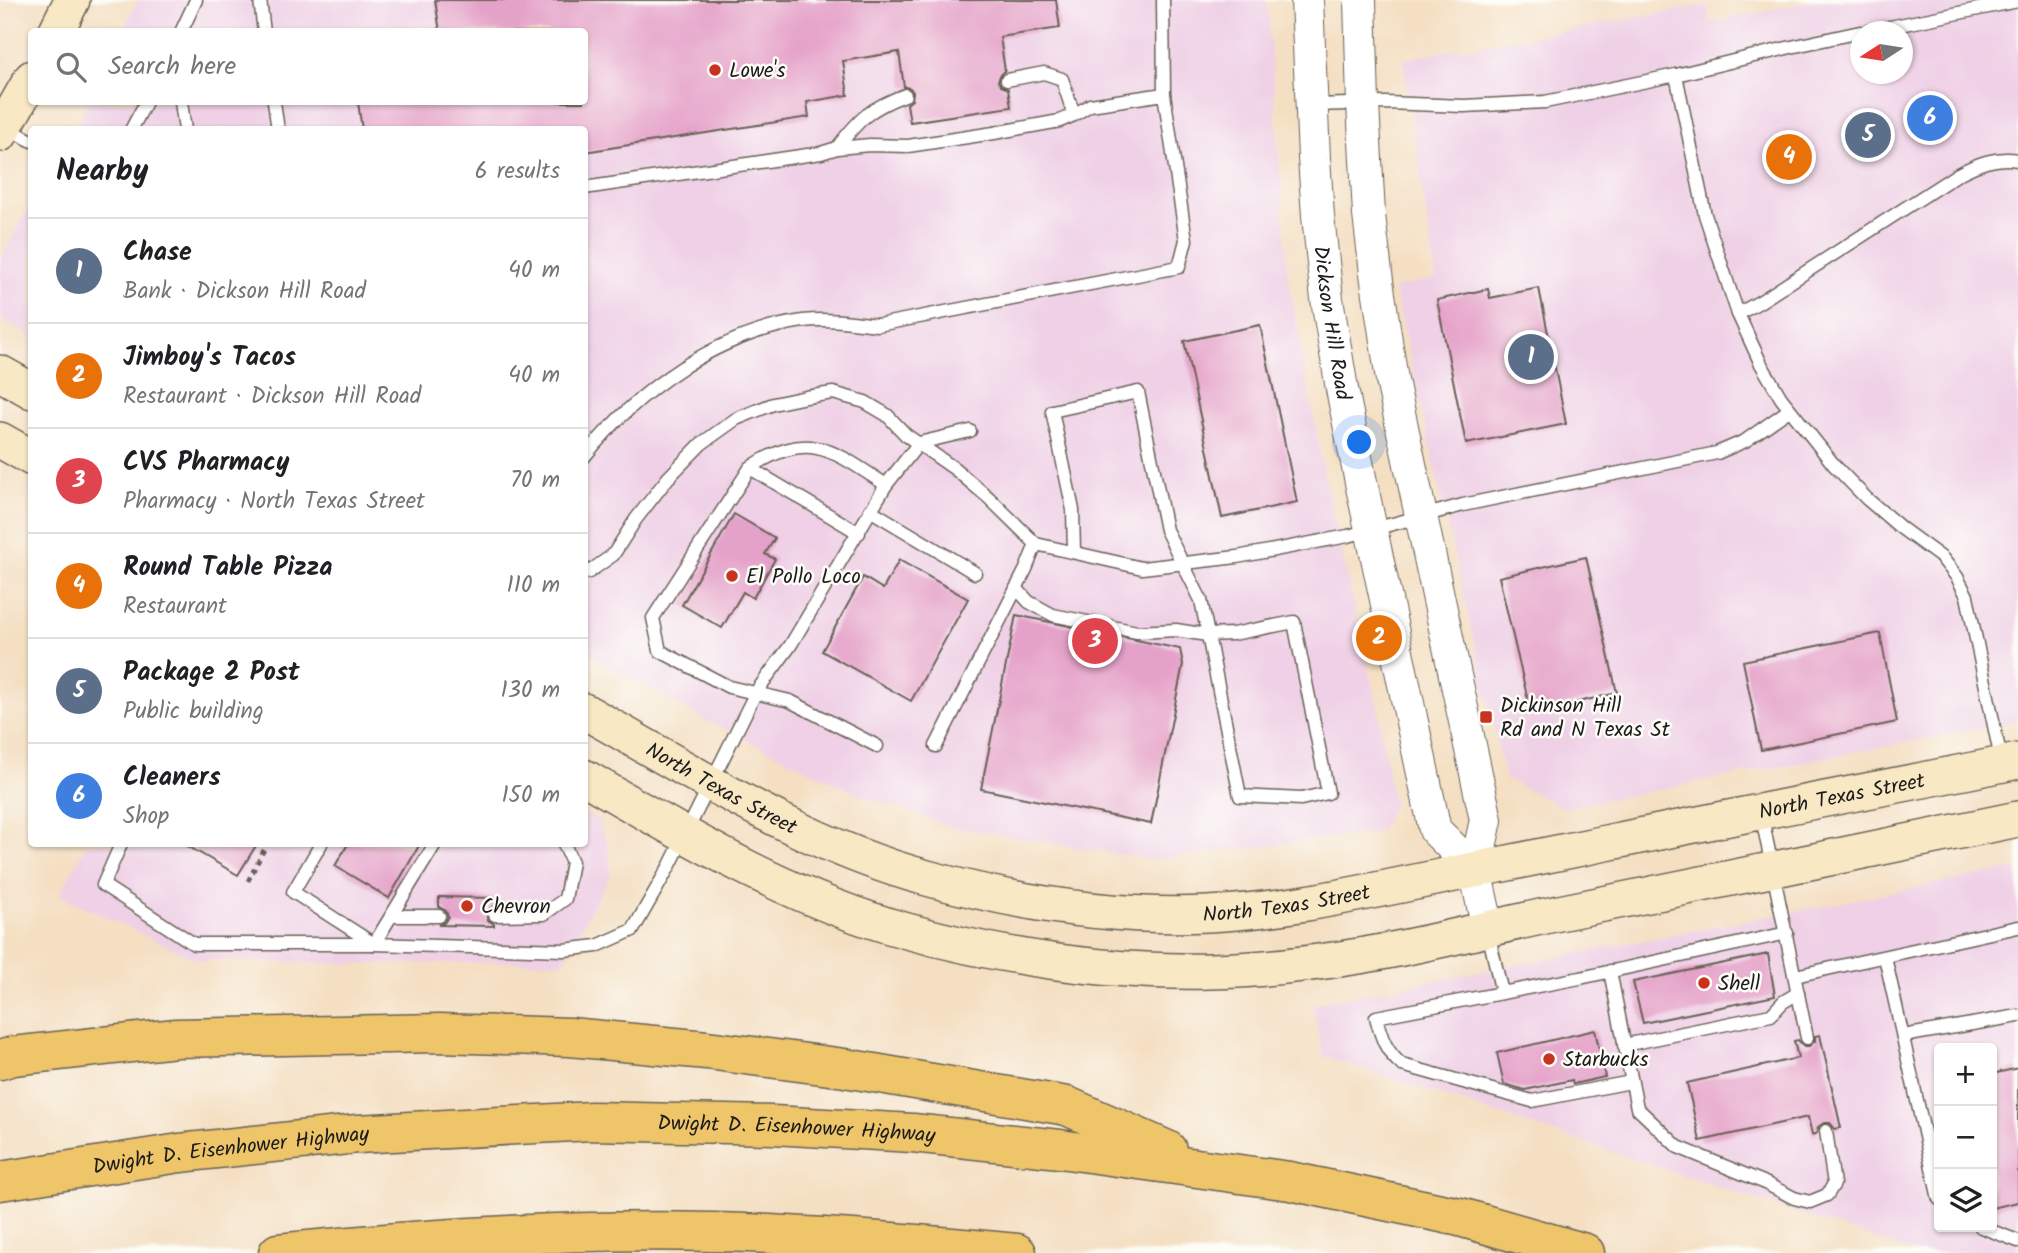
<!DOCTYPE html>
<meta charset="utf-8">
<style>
:root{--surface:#fff;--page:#f2f2f2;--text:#202124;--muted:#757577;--line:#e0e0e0;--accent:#2563eb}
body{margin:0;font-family:Kalam,sans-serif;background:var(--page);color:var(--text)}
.controls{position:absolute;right:21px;bottom:21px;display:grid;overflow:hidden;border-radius:7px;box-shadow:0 2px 5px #0004}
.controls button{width:63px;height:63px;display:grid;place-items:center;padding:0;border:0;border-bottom:2px solid var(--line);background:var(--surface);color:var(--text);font:35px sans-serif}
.compass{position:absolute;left:1850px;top:21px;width:63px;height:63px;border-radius:50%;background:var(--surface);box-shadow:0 2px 5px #0004;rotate:258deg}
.you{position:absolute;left:1360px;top:443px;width:24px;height:24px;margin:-18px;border:5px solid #fff;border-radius:50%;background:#1a73e8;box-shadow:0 0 0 10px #1a73e833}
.badge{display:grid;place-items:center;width:46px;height:46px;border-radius:50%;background:var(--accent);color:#fff;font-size:23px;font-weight:700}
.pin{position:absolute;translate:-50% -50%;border:4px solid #fff;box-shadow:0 2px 7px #0006}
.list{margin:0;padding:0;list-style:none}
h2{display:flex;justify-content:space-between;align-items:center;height:91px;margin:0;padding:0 28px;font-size:30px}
h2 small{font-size:23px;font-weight:400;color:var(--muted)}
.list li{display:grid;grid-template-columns:46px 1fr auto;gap:21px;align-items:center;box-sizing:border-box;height:105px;padding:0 28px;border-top:2px solid var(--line)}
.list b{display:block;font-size:26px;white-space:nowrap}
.list p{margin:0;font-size:23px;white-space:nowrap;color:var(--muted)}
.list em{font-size:23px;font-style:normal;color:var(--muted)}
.icon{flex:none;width:38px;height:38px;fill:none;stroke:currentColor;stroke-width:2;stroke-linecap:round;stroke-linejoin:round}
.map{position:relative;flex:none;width:2018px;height:1253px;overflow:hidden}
.search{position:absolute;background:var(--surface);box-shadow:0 2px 5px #0004;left:28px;top:28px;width:560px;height:77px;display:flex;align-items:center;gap:18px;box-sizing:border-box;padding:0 24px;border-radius:7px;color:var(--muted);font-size:26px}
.panel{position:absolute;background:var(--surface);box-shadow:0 2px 5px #0004;left:28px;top:126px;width:560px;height:721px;border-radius:7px}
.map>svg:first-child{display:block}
.built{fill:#efd0e6;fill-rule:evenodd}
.building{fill:#e5a2c9}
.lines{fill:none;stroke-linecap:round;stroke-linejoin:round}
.service-casing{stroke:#686056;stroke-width:15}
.tertiary-casing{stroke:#686056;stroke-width:34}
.secondary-casing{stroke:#686056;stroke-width:38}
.motorway-casing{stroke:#686056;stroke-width:41}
.path{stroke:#686056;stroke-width:4.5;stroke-dasharray:5 5;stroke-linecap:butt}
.service{stroke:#fff;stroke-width:12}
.tertiary{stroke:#fff;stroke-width:32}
.secondary{stroke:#f8e8c3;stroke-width:35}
.motorway{stroke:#eec569;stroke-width:38}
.poi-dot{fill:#c8321e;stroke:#fdfcf7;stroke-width:2.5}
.labels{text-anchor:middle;stroke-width:5;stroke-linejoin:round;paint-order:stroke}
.poi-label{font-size:21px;fill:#1c1c1c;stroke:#fdfcf7;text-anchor:start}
.street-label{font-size:21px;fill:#1c1c1c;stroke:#fdfcf7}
</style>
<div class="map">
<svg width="2018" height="1253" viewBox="0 0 2018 1253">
<rect width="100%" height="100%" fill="#fdfcf7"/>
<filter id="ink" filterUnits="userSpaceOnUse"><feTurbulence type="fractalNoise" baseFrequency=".0143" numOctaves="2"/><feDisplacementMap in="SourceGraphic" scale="14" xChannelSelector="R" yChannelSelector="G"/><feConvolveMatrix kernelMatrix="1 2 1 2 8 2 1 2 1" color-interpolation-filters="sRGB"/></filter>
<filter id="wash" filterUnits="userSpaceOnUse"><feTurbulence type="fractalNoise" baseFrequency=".00686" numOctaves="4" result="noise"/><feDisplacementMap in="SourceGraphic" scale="28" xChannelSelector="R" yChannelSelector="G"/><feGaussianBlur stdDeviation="1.57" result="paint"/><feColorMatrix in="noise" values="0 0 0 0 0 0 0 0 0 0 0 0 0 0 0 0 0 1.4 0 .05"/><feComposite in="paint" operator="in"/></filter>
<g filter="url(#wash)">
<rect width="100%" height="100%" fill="#f4dfc2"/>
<!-- built -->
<g class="built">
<path d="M138,0H1267L1288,276L1326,485L1379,713L1393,805L1380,831L1154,860L953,827L860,795L698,716L585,652L584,130H74L88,102H584V32L122,31Z"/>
<path d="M1816,0H2018V721L1563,808L1505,778L1394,288L1436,279L1403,59L1707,5L1710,23ZM1860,32H1902V74H1860Z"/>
<path d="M31,204V336L0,318V260Z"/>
<path d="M585,813L598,820L609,849L610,875L563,962L366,964L197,960L59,895L87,844H584Z"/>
<path d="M2018,868V1253H1917L1323,1056L1313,1004ZM1939,1048H1992V1227H1939Z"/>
</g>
<g id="blocks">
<!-- building -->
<g class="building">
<path d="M435,0H1056L1060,28L1000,37L1005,71L1001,74L998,81L1001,86L1008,89L1011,107L910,122L907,104L912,100L913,92L910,88L904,87L899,52L843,61L848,95L807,102L809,117L584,152V130H362L358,102H584V32H440Z"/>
<path d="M1539,288L1566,424L1466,444L1437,300L1488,289L1490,298Z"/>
<path d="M1260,325L1297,502L1222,518L1184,341Z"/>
<path d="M734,514L775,538L765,554L775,559L753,598L743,592L722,628L682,605Z"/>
<path d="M1586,557L1617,693L1531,713L1499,577Z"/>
<path d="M899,560L968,599L911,701L822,651L863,577L883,589Z"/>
<path d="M1016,615L1180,649L1183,664L1151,824L981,789Z"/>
<path d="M1880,633L1897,722L1761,750L1743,661Z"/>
<path d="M184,844H257L238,875Z"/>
<path d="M348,844H420L389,898L335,866Z"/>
<path d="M439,897L495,898V906L490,908L486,914L488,920L494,924V926L438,925L444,923L448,917L446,911L439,907Z"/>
<path d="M1768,954L1775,996L1643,1023L1633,982Z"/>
<path d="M1595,1030L1605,1077L1573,1084L1572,1080L1525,1090L1504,1084L1497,1053Z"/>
<path d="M1820,1035L1841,1128L1835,1129L1830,1123H1824L1818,1127L1817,1133L1812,1135L1808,1117L1700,1141L1687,1083L1798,1058L1794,1041L1798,1040L1804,1046H1809L1815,1041V1036Z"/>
<path d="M2018,1068V1202L1992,1208V1074Z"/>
</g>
</g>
</g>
<g filter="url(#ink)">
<use href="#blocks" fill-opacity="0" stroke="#686056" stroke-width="2"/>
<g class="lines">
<defs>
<g id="service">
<path d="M260,0L264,32"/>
<path d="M1163,0L1164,94"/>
<path d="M181,32L196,0"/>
<path d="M1865,32L2018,1"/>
<path d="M1007,80L1044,73L1062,79L1074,115"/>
<path d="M181,102L185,130"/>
<path d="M274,102L278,130"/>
<path d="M1312,105L1386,103L1464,106L1545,102L1676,75"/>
<path d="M7,128L32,141"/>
<path d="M131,130L146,102"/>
<path d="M837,148C859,119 870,108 905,95"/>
<path d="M584,188L821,153L837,148L870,145L908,146L994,133L1060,121L1074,115L1090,105L1164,94L1186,240L1179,267L878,325C853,322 827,318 803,321C715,334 639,389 584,457"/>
<path d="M1738,314L1705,215L1676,75L1791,47L1860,32"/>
<path d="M750,468L859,533"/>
<path d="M870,510L975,573"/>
<path d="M584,573L589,572L613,555L636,519L668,478L701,444L736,419L773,404L806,397L833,393L865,402L887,415L906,435L955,469L989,498L1036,544L1142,568L1237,557L1348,536L1463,505L1717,453L1745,441L1789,410"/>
<path d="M1016,588L1029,602L1053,615L1137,632L1176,630L1207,635L1233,634L1294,622L1328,793L1301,799L1240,796L1201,600L1166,530L1138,392L1052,411L1073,510L1074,552"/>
<path d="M877,746L790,701L729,687L660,651L653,618L750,468C809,428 834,451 886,485"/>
<path d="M936,746L1026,569L1036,544"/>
<path d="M2002,764L1967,596L1957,577L1942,558L1901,528L1867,499L1834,465L1781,398L1761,364L1738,314L1761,301L1958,174C1977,164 1996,156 2018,160"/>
<path d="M1761,813L1807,1038"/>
<path d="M121,844L103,885L194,944H374L564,950L597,946L633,930L670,865L756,692L790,646L886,485L919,443L970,431"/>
<path d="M321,844L293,892L374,944L435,844"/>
<path d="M495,915L544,914L565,899L572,862L564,844"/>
<path d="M391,916H439"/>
<path d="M1488,932L1502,993"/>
<path d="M1885,957L1939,1199"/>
<path d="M1610,971L1637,1108L1678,1147L1763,1182L1794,1198L1810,1202L1827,1195L1834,1184L1826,1131"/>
<path d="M1795,976L2018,927"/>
<path d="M1903,1036L2018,1016"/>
<path d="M1624,1045L1771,1015L1783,1002L1798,993"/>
<path d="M1631,1082L1532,1101L1402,1065C1386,1052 1381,1037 1376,1017L1580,978L1787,933"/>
<path d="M1981,1227L2018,1241"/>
</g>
<g id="tertiary">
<path id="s1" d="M1307,0L1314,158L1318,216L1327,299L1342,389L1362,487L1435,830L1475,870"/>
<path d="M1360,0L1363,104L1369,215L1377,281L1392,380L1486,820L1475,870L1488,929"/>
</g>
<g id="secondary">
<path d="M56,32L72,0"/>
<path d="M0,134L32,78"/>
<path d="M0,373L32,391"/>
<path d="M0,440L32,458"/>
<path id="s2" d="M584,711C695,773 803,845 927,878C1017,903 1114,918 1208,914C1273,911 1337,898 1401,885C1469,871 1538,857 1606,843C1743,814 1881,789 2018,761"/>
<path d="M584,777C688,837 791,900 907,931C1005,958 1109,973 1210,971C1260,970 1310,964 1359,956C1428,945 1495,926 1564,912C1715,882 1867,850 2018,819"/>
</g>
<g id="motorway">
<path d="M0,1060L13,1056L176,1038L440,1033L570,1037L707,1050L845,1068L1067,1106L1167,1150"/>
<path id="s3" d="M0,1181L180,1153L357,1134L592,1121L773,1125L913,1133L1060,1149L1290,1181L1460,1217L1585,1253"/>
<path d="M278,1253C440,1236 607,1226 769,1234C852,1238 935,1245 1017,1253"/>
</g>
</defs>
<!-- service casing -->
<use href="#service" class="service-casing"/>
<!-- tertiary casing -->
<use href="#tertiary" class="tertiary-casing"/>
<!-- secondary casing -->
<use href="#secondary" class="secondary-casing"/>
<!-- motorway casing -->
<use href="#motorway" class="motorway-casing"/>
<!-- path -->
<path class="path" d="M248,881L267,844"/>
<!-- service -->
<use href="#service" class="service"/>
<!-- tertiary -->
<use href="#tertiary" class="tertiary"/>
<!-- secondary -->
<use href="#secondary" class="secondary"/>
<!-- motorway -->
<use href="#motorway" class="motorway"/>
</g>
</g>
<!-- markers -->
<g class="poi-dot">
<circle cx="715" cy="70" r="7"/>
<circle cx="732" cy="576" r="7"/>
<rect x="1479" y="710" width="14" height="14" rx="3.5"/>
<circle cx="467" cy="906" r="7"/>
<circle cx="1704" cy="983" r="7"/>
<circle cx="1549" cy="1059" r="7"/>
</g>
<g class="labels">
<!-- poi labels -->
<g class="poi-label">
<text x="729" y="77">Lowe's</text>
<text x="746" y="583">El Pollo Loco</text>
<text x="1500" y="712">Dickinson Hill<tspan x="1500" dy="24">Rd and N Texas St</tspan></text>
<text x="481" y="913">Chevron</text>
<text x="1718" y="990">Shell</text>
<text x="1563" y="1066">Starbucks</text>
</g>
<!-- street labels -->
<g class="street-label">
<text dy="7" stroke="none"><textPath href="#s1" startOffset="324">Dickson Hill Road</textPath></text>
<text dy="7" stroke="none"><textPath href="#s2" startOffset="158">North Texas Street</textPath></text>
<text dy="7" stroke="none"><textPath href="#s2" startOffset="1312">North Texas Street</textPath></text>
<text dy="7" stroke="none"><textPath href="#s2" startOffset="746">North Texas Street</textPath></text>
<text dy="7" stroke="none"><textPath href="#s3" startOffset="800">Dwight D. Eisenhower Highway</textPath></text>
<text dy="7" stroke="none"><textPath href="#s3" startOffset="233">Dwight D. Eisenhower Highway</textPath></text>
</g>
</g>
</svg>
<div class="controls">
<button>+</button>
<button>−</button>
<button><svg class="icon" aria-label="layers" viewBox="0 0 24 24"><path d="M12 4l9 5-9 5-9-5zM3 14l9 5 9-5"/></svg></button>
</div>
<svg class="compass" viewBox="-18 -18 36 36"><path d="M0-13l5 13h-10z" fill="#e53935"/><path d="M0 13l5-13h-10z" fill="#757577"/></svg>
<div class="you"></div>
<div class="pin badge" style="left:1531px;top:357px;background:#5c6f8a">1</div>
<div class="pin badge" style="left:1379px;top:638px;background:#e8710a">2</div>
<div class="pin badge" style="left:1095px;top:641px;background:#e0444e">3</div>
<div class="pin badge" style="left:1789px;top:157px;background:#e8710a">4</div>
<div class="pin badge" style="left:1868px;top:135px;background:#5c6f8a">5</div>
<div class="pin badge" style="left:1930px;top:118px;background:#3f7fe0">6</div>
<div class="search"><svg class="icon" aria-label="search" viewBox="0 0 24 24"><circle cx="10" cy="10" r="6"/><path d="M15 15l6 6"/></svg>Search here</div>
<section class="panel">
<h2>Nearby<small>6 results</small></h2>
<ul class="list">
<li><span class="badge" style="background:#5c6f8a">1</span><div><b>Chase</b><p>Bank · Dickson Hill Road</p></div><em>40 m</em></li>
<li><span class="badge" style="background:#e8710a">2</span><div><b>Jimboy's Tacos</b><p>Restaurant · Dickson Hill Road</p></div><em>40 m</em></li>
<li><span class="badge" style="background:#e0444e">3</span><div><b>CVS Pharmacy</b><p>Pharmacy · North Texas Street</p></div><em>70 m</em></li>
<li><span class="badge" style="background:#e8710a">4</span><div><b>Round Table Pizza</b><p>Restaurant</p></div><em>110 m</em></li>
<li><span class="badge" style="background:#5c6f8a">5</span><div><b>Package 2 Post</b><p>Public building</p></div><em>130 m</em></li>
<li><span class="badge" style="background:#3f7fe0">6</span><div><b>Cleaners</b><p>Shop</p></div><em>150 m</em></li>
</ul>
</section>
</div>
